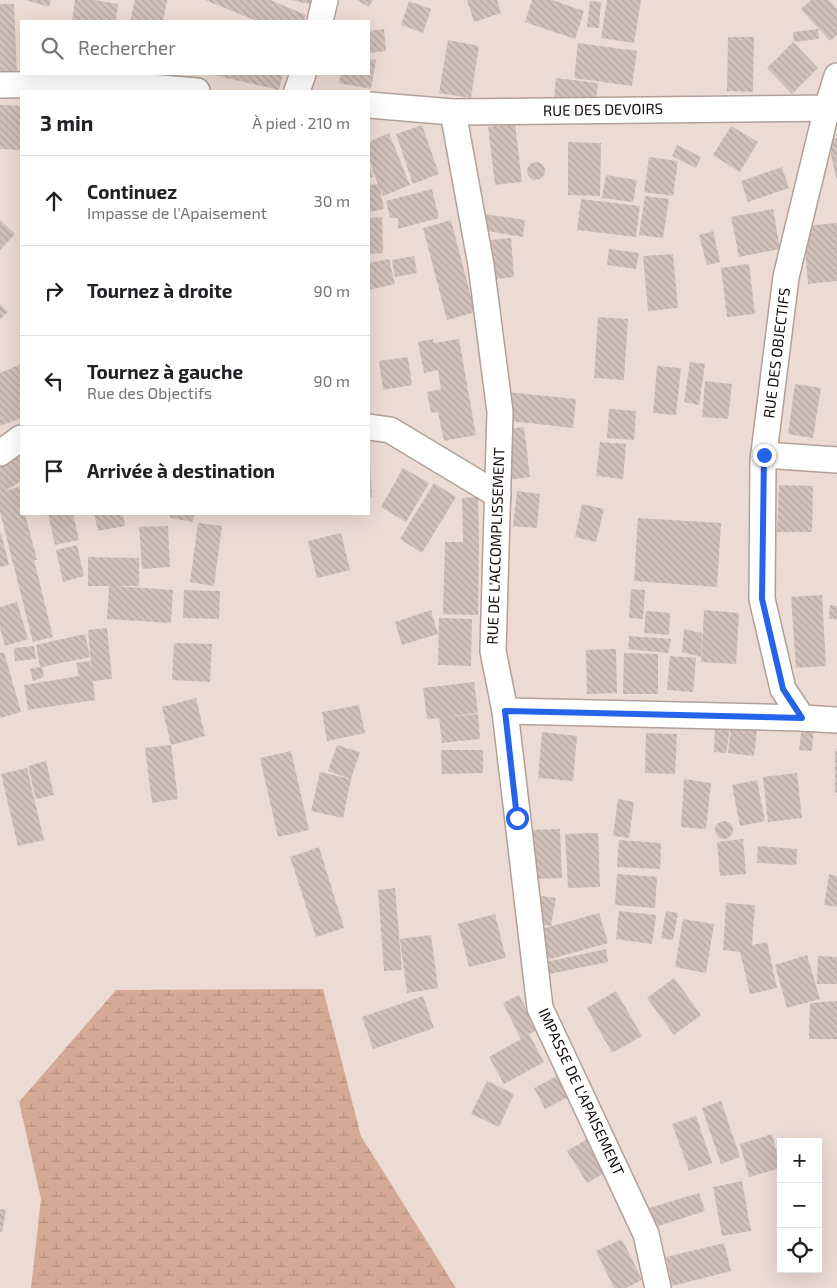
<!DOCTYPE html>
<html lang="fr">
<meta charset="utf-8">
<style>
:root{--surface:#fff;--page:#f2f2f2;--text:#202124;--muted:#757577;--line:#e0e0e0}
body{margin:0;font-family:"Exo 2",sans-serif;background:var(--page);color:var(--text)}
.controls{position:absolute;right:15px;bottom:15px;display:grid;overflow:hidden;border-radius:0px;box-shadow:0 5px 20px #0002}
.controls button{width:45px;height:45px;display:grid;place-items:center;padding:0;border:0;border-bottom:1px solid var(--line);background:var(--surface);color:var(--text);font:25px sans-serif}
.stop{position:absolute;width:15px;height:15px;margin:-11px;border:4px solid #2563eb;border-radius:50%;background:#fff}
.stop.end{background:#2563eb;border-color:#fff;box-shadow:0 1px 5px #0008}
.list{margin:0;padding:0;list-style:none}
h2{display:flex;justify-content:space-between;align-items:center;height:65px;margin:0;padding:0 20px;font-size:21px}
h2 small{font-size:16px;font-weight:400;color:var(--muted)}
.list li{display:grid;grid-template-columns:32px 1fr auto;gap:15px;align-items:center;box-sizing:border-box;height:90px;padding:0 20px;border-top:1px solid var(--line)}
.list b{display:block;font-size:19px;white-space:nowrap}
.list p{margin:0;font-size:16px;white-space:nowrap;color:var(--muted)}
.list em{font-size:16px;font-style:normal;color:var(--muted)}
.icon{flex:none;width:28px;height:28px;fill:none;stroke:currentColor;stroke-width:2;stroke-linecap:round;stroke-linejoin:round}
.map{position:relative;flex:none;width:837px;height:1288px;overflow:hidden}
.search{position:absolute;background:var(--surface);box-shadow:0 5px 20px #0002;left:20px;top:20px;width:350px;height:55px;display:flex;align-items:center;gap:12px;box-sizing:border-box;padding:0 18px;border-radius:0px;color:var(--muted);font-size:19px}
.panel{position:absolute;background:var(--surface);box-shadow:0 5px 20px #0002;left:20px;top:90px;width:350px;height:425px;border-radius:0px}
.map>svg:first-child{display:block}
.wetland{fill:url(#wetland-marsh)}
.building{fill:url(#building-back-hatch)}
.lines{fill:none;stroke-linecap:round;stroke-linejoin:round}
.street-casing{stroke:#b1a199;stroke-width:28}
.street{stroke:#fff;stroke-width:25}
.route{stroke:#2563eb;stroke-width:6}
.labels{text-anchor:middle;stroke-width:4;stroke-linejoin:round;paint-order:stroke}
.street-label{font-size:15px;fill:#120c0a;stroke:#fff}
</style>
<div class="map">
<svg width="837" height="1288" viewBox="0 0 837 1288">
<defs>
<pattern id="wetland-marsh" width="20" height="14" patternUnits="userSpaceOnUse" patternTransform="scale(1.25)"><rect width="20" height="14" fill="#d4aa97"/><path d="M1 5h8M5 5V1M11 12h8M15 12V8" fill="none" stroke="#b59181"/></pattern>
<pattern id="building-back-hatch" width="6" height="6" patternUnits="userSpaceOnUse" patternTransform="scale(1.25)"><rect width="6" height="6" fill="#d2c1ba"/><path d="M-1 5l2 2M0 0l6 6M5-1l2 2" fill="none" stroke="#b3a59f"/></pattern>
</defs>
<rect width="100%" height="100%" fill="#ecdbd3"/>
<!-- wetland -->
<path class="wetland" d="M323,989L361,1136L456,1288H31L41,1199L19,1102L116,990Z"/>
<!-- building -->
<g class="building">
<path d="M26,0H51L49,7Z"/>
<path d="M75,0H94L118,4L116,21H72Z"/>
<path d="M135,0H167L163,21H130Z"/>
<path d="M205,0H270L306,15L304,21H257Z"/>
<path d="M292,0H313V5Z"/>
<path d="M357,0H373L369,7Z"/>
<path d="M467,0H497L501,13L474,22Z"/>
<path d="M532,0H552L584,11L575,39L525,22Z"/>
<path d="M607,0H641L634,43L601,38Z"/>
<path d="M811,0H829L837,9V35L830,41L801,9Z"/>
<path d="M409,1L431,9L423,33L401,25Z"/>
<path d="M590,1L601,2L599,28L587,27Z"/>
<path d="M0,4H14L17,76H0Z"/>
<path d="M384,29L386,51L369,53V31Z"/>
<path d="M818,29L819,39L794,42L793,32Z"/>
<path d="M728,37H754L753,92L727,91Z"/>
<path d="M448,40L479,46L471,98L439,93Z"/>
<path d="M793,42L818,68L792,94L767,68Z"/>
<path d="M578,43L637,51L632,86L574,78Z"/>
<path d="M369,59L376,60L371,89L339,83L341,74H369Z"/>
<path d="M210,74H283L279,90Z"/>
<path d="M556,78L598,83L596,102L554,97Z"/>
<path d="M0,105L21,106V150L0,149Z"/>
<path d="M515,124L522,182L495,185L488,127Z"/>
<path d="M422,125L439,174L413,184L396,134Z"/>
<path d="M731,126L758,142L740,172L713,155Z"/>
<path d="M389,133L410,185L383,196L380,189L384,209L369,212V185L378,184L369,160V142Z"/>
<path d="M837,138V178H836L828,140Z"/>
<path d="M568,142L601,143L600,196L568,195Z"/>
<path d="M677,145L701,157L696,168L672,156Z"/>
<path d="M649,157L678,161L673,196L644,192Z"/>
<circle cx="536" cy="171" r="9"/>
<path d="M369,163L373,177L369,178Z"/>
<path d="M782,167L789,188L748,202L741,181Z"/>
<path d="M606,175L637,180L633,202L602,198Z"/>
<path d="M432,189L439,218L398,229V218H390L386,201Z"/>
<path d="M645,196L669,199L663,238L639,235Z"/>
<path d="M581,199L640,206L636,237L577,230Z"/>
<path d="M773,209L780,249L739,257L731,217Z"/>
<path d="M484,214L525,220L523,237L482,230Z"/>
<path d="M382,217L383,253L369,254V218Z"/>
<path d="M0,220L15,234L0,250Z"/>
<path d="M451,220L475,312L447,320L423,228Z"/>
<path d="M837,223V281L808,284L803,226Z"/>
<path d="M713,231L720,262L707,265L699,235Z"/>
<path d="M511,238L514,277L486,280L482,241Z"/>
<path d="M609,249L639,253L636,269L607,265Z"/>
<path d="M673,254L678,308L648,311L643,256Z"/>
<path d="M414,256L417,273L395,277L392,260Z"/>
<path d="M389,259L395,284L369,290V263Z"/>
<path d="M749,264L755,314L727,317L721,268Z"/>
<path d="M0,304L8,312L0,319Z"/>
<path d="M598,317L628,319L624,380L594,378Z"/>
<path d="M433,339V343L459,339L476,435L444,441L438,412L431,413L427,392L441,389L438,370L424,373L418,342Z"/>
<path d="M408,357L412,385L383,390L379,361Z"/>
<path d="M690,362L705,364L699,405L684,402Z"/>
<path d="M21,364V418L0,426V373Z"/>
<path d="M657,366L681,368L676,415L653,413Z"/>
<path d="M705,381L732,384L728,419L702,417Z"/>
<path d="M795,384L821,388L813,438L788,434Z"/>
<path d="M506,392L576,399L573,428L502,420Z"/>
<path d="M609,409L636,411L634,440L607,438Z"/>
<path d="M524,427L530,477L506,480L500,430Z"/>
<path d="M600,442L626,444L623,479L596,476Z"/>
<path d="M21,451V481L5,491L19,487L21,498V514H25L37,560H34L53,637L33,642L0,512V464Z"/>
<path d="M369,462H370L372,497H369Z"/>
<path d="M403,468L429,483L406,522L381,507Z"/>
<path d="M434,483L456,497L422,553L400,539Z"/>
<path d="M779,485L813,486L812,532H777Z"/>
<path d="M517,491L540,494L537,528L513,526Z"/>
<path d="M478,497L479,543L478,615L443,614L445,542H463L462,498Z"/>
<path d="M582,504L604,509L596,542L575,537Z"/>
<path d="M48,514H73L79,540L55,545Z"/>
<path d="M94,514H123L125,526L98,531Z"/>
<path d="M170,514H194L193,522L170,518Z"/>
<path d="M638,518L721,523L717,587L634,581Z"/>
<path d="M198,523L222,526L214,586L190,582Z"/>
<path d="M168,526L170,567L142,569L139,527Z"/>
<path d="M1,533L9,565L0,567V534Z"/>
<path d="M341,533L350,570L317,578L308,541Z"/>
<path d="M77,545L84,576L63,582L56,550Z"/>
<path d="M88,557L139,558V586H115L173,590L171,623L107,619L109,586H88Z"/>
<path d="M631,589L645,590L643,619L629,618Z"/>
<path d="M184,590L220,591L219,619L183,618Z"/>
<path d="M822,595L826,666L796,668L791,597Z"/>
<path d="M17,602L28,639L5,646L0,628V607Z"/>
<path d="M830,605L837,606V619H829Z"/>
<path d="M431,610L438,634L402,645L395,622Z"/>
<path d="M704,610L739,613L736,664L701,662Z"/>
<path d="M646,611L670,613L669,635L644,633Z"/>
<path d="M439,618L472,619L471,666L438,665Z"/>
<path d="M107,628L112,679L93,681L95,700L28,710L24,685L79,676L76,663L90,661L92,677L88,630Z"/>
<path d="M684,629L702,633L701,657L682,652Z"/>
<path d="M85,634L90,657L42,667L44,677L33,681L30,669L40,667L36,645Z"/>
<path d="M629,636L671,639L668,653L628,649Z"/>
<path d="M174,643L212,644L210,682L172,680Z"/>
<path d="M34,646L36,659L15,661L14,648Z"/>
<path d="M616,649L617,693L587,694L586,650Z"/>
<path d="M4,652L21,712L0,718V653Z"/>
<path d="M624,653L658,654V694H623Z"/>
<path d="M670,656L696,658L693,692L667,690Z"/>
<path d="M474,682L478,713L446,717L478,714L480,739L442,743L439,718L427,719L423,688Z"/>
<path d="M196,698L205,736L171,745L162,707Z"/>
<path d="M359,705L365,733L327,741L322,712Z"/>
<path d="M715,721L731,722L726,753L714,752Z"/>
<path d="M802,725L814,726L812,751L799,750Z"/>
<path d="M731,727L757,730L754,756L728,753Z"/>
<path d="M542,732L577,736L573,781L538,778Z"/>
<path d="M646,733L677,734L675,774L645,773Z"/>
<path d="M171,745L178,799L152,803L145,748Z"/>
<path d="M337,745L360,752L351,779L343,818L311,811L320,772L351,779L328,771Z"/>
<path d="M441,750H483V773L442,774Z"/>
<path d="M291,751L309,830L278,837L260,758Z"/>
<rect x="835" y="751" width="2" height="42"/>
<path d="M46,761L54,795L36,799L28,766Z"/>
<path d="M27,768L44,840L18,846L1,774Z"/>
<path d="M797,773L802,818L768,822L763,777Z"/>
<path d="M684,779L711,783L706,829L681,827Z"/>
<path d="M757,780L765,821L740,826L732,785Z"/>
<path d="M618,799L634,802L629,838L613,836Z"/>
<circle cx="724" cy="830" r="9"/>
<path d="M560,829L562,878L531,879L529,830Z"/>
<path d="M598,833L600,887L568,888L565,834Z"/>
<path d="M743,839L746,874L720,876L717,842Z"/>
<path d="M619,840L661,843L660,869L617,867Z"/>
<path d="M758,846L797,849L796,865L757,863Z"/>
<path d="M319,847L344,928L316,937L290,857Z"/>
<path d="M617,874L657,877L655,908L615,905Z"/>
<path d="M829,874L837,876V907L824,905Z"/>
<path d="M395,888L402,970L384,971L378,890Z"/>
<path d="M536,895L556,898L551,926L531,923Z"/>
<path d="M726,903L755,905L752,945L767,942L777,988L750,994L740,952L723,950Z"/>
<path d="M619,911L656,915L652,944L616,939Z"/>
<path d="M666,911L678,913L673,940L661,938Z"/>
<path d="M599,913L608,943L547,960L538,930Z"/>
<path d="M495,914L506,958L469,967L458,924Z"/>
<path d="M683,919L714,924L706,973L675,967Z"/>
<path d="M431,935L438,988L407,993L400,939Z"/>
<path d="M606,949L608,962L549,974L546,962Z"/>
<path d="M807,955L820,999L787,1008L775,965Z"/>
<path d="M818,956L837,957V984H817Z"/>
<path d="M674,978L701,1015L674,1035L647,998Z"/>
<path d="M616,991L642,1036L612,1053L587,1008Z"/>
<path d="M519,995L537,1030L529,1034L544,1062L504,1084L489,1057L521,1039L503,1003Z"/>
<path d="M423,996L434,1028L373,1049L362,1017Z"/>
<path d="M837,1001V1039H809L810,1003Z"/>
<path d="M561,1074L572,1095L545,1109L534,1088Z"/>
<path d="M487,1081L514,1094L499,1127L471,1114Z"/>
<path d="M721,1101L740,1157L721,1164L702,1108Z"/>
<path d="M696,1116L712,1163L689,1171L672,1124Z"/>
<path d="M772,1134L781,1168L749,1177L740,1144Z"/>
<path d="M594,1135L613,1168L587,1183L567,1151Z"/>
<path d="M742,1181L751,1231L722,1236L713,1187Z"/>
<path d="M699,1193L705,1211L655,1227L649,1208Z"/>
<path d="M0,1209L6,1210L2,1232L0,1231Z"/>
<path d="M622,1239L642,1280L626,1288H614L596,1251Z"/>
<path d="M724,1243L731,1271L672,1286L666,1257Z"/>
</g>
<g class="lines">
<defs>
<g id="street">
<path d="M320,21L325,0"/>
<path d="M0,85L112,84L197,91"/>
<path d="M297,91L303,74"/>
<path d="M369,105L453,112L837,108"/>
<path d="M453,112L481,265L500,412L493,651L505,711L540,1008L646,1234L658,1288"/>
<path d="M369,427L390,430L498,495"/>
<path d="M0,453L21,438"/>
<path d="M764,455L837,460"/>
<path d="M505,711L802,718L837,720"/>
<path d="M802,718L783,689L762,599L763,461L786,277L827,108L837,76"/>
</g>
</defs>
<!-- street casing -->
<use href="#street" class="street-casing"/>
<!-- street -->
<use href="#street" class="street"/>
</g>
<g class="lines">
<!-- route -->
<path class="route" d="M517,818L505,711L802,718L783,689L762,599L764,455"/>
</g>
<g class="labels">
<!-- street labels -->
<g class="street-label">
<text transform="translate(603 110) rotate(-1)" y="5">RUE DES DEVOIRS</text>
<text transform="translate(777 353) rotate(-83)" y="5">RUE DES OBJECTIFS</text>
<text transform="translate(496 546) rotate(-88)" y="5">RUE DE L'ACCOMPLISSEMENT</text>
<text transform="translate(581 1092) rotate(65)" y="5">IMPASSE DE L'APAISEMENT</text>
</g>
</g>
</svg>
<div class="controls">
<button>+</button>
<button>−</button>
<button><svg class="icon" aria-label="locate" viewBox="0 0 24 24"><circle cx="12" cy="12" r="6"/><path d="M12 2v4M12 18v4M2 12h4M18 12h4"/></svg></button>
</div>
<div class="stop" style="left:517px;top:818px"></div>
<div class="stop end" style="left:764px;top:455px"></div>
<div class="search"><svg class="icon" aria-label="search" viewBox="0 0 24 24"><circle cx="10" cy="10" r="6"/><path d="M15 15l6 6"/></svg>Rechercher</div>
<section class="panel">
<h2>3 min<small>À pied · 210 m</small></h2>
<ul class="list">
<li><svg class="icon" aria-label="ahead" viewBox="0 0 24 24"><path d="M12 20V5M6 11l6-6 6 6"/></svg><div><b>Continuez</b><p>Impasse de l'Apaisement</p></div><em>30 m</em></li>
<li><svg class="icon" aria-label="right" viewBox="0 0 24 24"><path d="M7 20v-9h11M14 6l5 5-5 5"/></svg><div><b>Tournez à droite</b></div><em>90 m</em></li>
<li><svg class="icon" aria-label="left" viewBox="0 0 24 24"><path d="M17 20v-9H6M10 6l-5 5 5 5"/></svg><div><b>Tournez à gauche</b><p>Rue des Objectifs</p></div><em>90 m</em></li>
<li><svg class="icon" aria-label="arrive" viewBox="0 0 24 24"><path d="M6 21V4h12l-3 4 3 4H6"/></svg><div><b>Arrivée à destination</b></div></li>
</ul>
</section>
</div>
